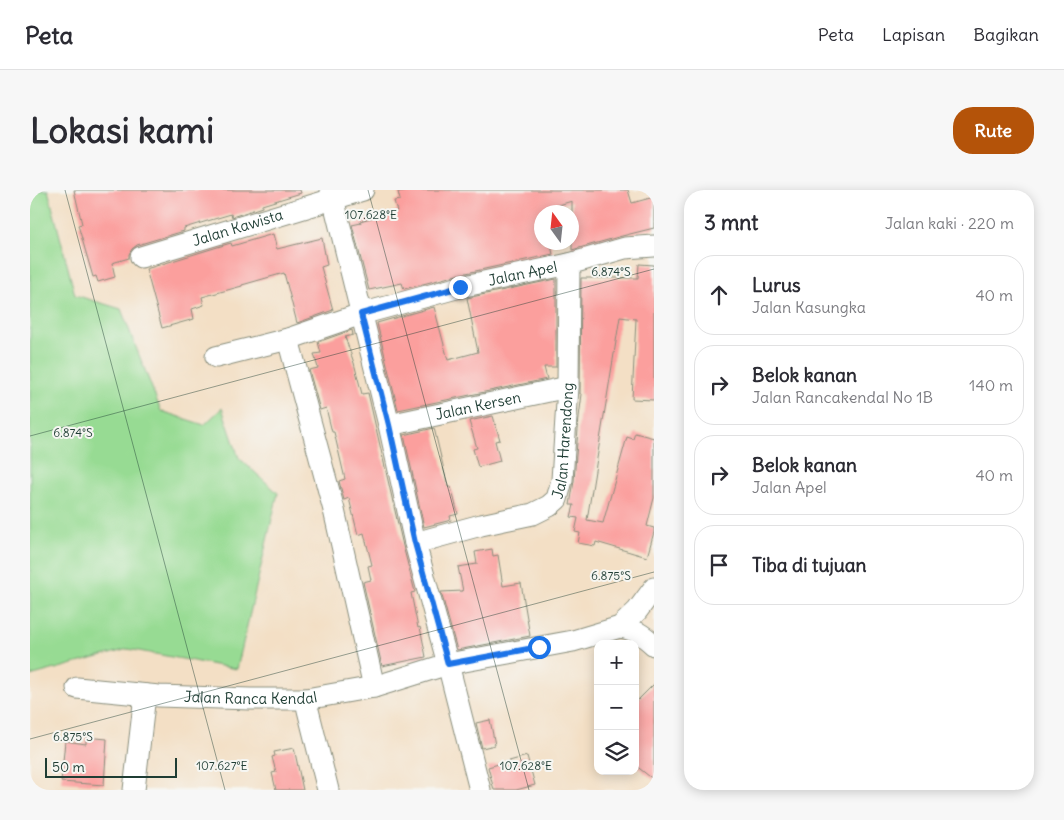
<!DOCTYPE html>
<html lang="id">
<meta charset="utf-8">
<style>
:root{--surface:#fff;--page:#f7f7f7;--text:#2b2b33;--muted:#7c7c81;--line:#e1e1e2;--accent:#b45309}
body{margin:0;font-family:Delius,sans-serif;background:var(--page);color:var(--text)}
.controls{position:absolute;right:15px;bottom:15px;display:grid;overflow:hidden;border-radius:10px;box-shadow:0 2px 12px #0003}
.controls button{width:45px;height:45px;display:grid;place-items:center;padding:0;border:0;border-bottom:1px solid var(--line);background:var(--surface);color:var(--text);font:25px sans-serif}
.compass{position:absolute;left:504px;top:15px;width:45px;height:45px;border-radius:50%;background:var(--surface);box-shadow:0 2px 12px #0003;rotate:345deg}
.scale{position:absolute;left:15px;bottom:12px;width:132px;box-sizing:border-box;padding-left:5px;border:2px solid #1f3d34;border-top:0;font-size:14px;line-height:18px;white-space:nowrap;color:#1f3d34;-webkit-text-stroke:4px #f6f6f2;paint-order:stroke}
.stop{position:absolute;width:15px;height:15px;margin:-11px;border:4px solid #1a73e8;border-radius:50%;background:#fff}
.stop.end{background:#1a73e8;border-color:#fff;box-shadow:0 1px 5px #0008}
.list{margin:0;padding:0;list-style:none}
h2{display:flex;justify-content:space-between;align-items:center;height:65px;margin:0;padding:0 20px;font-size:21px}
h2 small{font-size:16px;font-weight:400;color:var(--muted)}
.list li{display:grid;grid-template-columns:32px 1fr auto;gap:15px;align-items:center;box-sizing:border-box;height:80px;margin:0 10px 10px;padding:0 10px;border:1px solid var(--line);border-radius:20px}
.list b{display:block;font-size:19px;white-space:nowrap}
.list p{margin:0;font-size:16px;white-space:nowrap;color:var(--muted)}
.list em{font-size:16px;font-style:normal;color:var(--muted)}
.icon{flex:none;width:28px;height:28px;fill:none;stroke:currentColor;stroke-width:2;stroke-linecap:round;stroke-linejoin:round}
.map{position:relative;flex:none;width:624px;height:600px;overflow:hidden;border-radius:20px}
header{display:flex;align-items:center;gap:30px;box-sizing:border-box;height:70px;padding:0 25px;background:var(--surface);border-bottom:1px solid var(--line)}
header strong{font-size:24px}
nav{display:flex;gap:28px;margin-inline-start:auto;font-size:18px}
.intro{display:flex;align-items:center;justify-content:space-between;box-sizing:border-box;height:120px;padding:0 30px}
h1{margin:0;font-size:35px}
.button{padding:12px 22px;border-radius:20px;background:var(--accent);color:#fff;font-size:18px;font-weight:700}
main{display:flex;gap:30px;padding:0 30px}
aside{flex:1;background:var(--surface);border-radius:20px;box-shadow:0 2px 12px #0003}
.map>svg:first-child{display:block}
.green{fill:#97db93;stroke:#5b8c64}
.building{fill:#fb9f9d}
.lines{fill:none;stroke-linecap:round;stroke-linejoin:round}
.minor-casing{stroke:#898e7c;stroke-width:23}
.minor{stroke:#fff;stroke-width:21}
.route{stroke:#1a73e8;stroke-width:6}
.ticks{fill:none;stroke:#1f3d34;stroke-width:1;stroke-opacity:0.45}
.labels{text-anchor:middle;stroke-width:4;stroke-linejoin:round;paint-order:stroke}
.street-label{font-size:15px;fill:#1f3d34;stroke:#f6f6f2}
.ticks-label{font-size:12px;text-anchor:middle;fill:#1f3d34;stroke:#f6f6f2;stroke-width:4;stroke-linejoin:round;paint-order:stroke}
</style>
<header>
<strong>Peta</strong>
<nav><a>Peta</a><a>Lapisan</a><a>Bagikan</a></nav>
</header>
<div class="intro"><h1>Lokasi kami</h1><a class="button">Rute</a></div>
<main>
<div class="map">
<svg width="624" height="600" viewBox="0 0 624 600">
<rect width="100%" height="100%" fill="#f6f6f2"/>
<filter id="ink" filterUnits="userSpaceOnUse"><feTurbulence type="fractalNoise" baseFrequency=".02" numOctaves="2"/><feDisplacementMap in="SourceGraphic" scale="10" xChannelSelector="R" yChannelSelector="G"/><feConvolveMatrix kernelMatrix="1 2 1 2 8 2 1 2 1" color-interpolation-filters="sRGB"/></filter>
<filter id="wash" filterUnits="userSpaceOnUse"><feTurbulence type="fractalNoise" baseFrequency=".0096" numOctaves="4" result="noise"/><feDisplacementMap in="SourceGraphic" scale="20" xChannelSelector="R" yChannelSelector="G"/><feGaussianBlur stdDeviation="1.12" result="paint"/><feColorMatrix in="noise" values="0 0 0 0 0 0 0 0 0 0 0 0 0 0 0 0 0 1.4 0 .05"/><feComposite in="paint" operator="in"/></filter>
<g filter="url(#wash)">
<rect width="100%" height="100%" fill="#f3dfc5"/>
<!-- green -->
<path class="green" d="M0,0H18L45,105L91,119L131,221L174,235L192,218L209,268L248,303L207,479L98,459L0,486Z"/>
<g id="blocks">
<!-- building -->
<g class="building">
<path d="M44,0H270L271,3L232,15V17L202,27L201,24L154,38V41L107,55L102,59L99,64V68L82,73L85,87L68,92L66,86L63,87L48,35L52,34Z"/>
<path d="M378,0H598L602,13L624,7V38L592,46L542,60V11L512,20V52H520L523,64L427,85L374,99L372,93L339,100L322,35L331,33L330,31L367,21L364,11L370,10L368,2Z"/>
<path d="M243,44L247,59L292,48L297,75L291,77L303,120L267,133L254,83L212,95V96L172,107L174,115L162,119L164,129L132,138L116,79L191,56L201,53L202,56Z"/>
<path d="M609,74L624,75V210L602,209L606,129L590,127L557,330L573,333L597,247L603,249L605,243L624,248V308L617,336L624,338V342L617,367L566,352L565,356L548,353L550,343L545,342L548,328L541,327L544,315H540L544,291L549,227L552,204H550L551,88H608Z"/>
<path d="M526,89V177H514L517,189L368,220L347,133L404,117L418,170L448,162L437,108Z"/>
<path d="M322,140L323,145L315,147L324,173L332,204L338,203L373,356L385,402L381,403L388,438L390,437L396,467L352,476L333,392L341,390L338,376L342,375L334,343L328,345L319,308L314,310L309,291L315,289L304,242H302L296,218L290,220L279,180L288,178L284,164L291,163L288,152Z"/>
<path d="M463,226L470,250L465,251L470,271L448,277L443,259L447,258L439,231Z"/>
<path d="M404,238L418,297H421L428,324L420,326L421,330L394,337L374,245Z"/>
<path d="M462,359L463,366L468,365L473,396L491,393L500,446L427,460L411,402L433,401L428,377L447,374L445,362Z"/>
<path d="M624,494V590L605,575V513Z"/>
<path d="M460,530L465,555L452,558L446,533Z"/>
<path d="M56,547L77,549L74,595L31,592L35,551L56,554Z"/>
<path d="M264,558L273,600H246L242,583L246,582L242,567L245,566L244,562Z"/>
<path d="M497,566L505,595L486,600H464L458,577Z"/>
</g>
</g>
</g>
<g filter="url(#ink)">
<use href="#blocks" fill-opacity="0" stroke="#898e7c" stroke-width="1"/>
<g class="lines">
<defs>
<g id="minor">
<path d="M301,0L359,235L385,353L418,474L450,600"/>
<path id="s1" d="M111,67L333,0"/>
<path d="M258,149L304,320L344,497"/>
<path id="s2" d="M186,167L258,149L331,124L430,97L539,74L595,58L624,56"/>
<path id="s3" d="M359,235L538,197"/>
<path id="s4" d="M385,353L451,335L503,324L519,316L527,309L532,290L538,197L539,74"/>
<path d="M590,437C606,440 612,444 624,455"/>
<path id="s5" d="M47,498L129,506L220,509H276L344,497L418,474L543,451L590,437L607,421L624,398"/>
<path d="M276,509L278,520L298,600"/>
<path d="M104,600L115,505"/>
</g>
</defs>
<!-- minor casing -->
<use href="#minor" class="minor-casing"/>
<!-- minor -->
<use href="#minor" class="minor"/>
</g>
</g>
<g class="lines" filter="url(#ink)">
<!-- route -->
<path class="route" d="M430,97L331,124L359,235L385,353L418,474L509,457"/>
</g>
<!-- ticks -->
<path class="ticks" d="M35,0L195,600M338,0L499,600M0,246L624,79M0,549L624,382"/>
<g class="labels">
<!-- street labels -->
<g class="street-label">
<text dy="5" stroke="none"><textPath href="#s1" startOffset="101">Jalan Kawista</textPath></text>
<text dy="5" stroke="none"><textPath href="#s2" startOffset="318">Jalan Apel</textPath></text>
<text dy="5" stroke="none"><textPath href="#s3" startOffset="91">Jalan Kersen</textPath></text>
<text dy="5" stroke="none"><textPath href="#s4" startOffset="209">Jalan Harendong</textPath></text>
<text dy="5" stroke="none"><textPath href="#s5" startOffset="174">Jalan Ranca Kendal</textPath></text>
</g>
</g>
<g class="ticks-label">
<text x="341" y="29">107.628°E</text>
<text x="581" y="86">6.874°S</text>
<text x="43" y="247">6.874°S</text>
<text x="581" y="390">6.875°S</text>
<text x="43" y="551">6.875°S</text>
<text x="192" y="580">107.627°E</text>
<text x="496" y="580">107.628°E</text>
</g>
</svg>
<div class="controls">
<button>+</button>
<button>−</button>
<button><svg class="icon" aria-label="layers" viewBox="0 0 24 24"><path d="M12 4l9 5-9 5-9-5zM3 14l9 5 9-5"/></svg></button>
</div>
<svg class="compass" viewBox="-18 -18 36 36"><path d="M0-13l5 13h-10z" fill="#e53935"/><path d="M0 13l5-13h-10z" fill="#7c7c81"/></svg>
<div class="scale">50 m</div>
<div class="stop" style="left:509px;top:457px"></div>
<div class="stop end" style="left:430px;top:97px"></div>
</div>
<aside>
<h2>3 mnt<small>Jalan kaki · 220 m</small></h2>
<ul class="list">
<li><svg class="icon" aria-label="ahead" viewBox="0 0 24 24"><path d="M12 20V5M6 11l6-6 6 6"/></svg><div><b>Lurus</b><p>Jalan Kasungka</p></div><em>40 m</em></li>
<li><svg class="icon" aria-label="right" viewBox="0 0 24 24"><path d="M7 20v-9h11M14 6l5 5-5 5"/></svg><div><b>Belok kanan</b><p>Jalan Rancakendal No 1B</p></div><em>140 m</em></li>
<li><svg class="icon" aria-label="right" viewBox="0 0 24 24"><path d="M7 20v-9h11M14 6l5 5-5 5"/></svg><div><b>Belok kanan</b><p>Jalan Apel</p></div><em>40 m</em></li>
<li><svg class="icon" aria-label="arrive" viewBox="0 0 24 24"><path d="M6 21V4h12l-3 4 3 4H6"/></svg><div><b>Tiba di tujuan</b></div></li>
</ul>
</aside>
</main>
